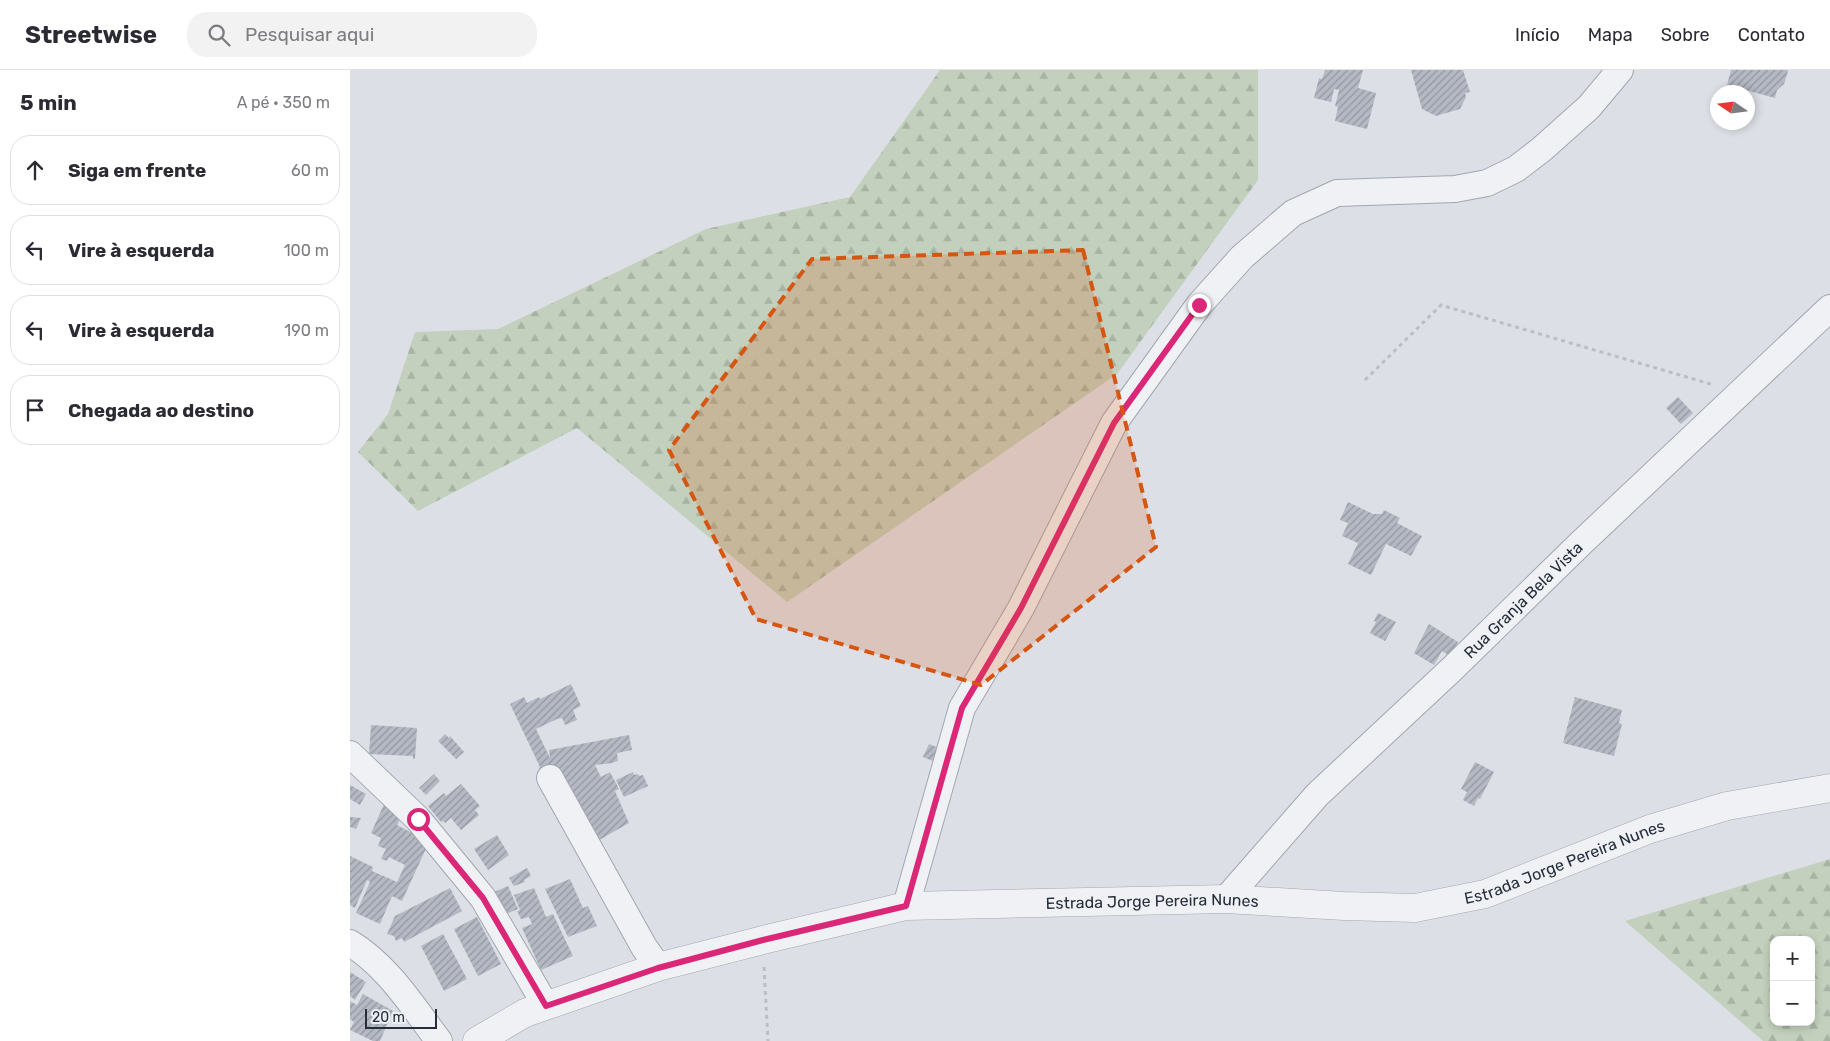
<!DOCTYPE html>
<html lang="pt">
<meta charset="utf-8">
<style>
:root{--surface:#fff;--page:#f2f2f3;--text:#2b2b33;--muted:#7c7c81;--line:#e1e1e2}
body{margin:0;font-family:Rubik,sans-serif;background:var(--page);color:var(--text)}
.controls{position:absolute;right:15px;bottom:15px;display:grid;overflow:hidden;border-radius:10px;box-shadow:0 2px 8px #0003}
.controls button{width:45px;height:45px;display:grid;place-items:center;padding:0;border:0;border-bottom:1px solid var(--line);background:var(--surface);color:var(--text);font:25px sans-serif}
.compass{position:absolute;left:1360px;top:15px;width:45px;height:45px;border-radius:50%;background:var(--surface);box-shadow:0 2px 8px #0003;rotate:283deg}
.scale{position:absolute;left:15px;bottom:12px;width:72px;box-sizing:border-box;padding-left:5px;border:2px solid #262e3c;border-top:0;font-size:14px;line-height:18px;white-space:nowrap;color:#262e3c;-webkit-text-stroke:4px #ebeff4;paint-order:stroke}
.stop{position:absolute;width:15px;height:15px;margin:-11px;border:4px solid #db2777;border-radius:50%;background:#fff}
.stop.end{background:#db2777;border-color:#fff;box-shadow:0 1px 5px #0008}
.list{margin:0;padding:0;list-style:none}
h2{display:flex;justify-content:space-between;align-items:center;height:65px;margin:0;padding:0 20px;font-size:21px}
h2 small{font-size:16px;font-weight:400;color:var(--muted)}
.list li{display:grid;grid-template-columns:32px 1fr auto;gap:15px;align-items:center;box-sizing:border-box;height:70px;margin:0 10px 10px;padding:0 10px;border:1px solid var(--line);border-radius:20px}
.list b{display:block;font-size:19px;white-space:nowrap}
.list em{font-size:16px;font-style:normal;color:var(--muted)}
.icon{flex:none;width:28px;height:28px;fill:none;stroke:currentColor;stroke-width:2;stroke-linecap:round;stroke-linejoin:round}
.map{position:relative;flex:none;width:1480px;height:971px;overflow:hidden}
header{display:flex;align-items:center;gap:30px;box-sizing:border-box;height:70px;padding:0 25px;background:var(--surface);border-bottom:1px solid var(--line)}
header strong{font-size:24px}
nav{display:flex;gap:28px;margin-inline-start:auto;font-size:18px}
.search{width:350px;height:45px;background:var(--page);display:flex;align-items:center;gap:12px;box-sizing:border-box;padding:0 18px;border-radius:20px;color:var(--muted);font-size:19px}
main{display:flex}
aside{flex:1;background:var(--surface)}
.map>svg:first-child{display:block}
.forest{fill:url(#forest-firs);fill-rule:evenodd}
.building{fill:url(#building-hatch)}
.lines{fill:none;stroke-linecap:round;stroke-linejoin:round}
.minor-casing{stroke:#a2a7b0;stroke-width:28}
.tertiary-casing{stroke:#a2a7b0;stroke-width:29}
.path{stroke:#bbbec4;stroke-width:3;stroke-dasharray:4 4;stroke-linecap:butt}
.minor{stroke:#eff1f4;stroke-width:26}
.tertiary{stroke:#eff1f4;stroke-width:28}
.route{stroke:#db2777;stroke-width:6}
.marked{fill:#d55511;fill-opacity:0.2;stroke:#d55511;stroke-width:4;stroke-dasharray:10 6;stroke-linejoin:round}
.labels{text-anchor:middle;stroke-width:4.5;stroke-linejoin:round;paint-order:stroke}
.street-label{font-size:16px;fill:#262e3c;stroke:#ebeff4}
</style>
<header>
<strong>Streetwise</strong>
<div class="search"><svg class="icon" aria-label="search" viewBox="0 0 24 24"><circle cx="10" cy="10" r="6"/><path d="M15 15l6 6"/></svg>Pesquisar aqui</div>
<nav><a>Início</a><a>Mapa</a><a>Sobre</a><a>Contato</a></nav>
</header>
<main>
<aside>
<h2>5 min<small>A pé · 350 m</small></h2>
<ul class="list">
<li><svg class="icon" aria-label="ahead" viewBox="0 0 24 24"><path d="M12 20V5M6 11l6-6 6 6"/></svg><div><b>Siga em frente</b></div><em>60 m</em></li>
<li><svg class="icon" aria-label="left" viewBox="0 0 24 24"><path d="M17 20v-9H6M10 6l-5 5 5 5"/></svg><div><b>Vire à esquerda</b></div><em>100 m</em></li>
<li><svg class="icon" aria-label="left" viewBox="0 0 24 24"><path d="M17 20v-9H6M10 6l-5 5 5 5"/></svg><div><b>Vire à esquerda</b></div><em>190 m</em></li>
<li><svg class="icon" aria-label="arrive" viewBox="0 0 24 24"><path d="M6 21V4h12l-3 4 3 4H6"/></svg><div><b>Chegada ao destino</b></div></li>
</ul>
</aside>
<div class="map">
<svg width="1480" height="971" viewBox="0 0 1480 971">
<defs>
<pattern id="forest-firs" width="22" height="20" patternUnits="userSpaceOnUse" patternTransform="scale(1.25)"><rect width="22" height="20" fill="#c2d0bd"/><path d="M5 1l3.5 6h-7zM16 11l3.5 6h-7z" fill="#a7b3a3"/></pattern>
<pattern id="building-hatch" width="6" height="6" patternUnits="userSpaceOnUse" patternTransform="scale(1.25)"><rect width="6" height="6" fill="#b4b9c3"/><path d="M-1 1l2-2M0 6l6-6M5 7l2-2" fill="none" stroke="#9297a0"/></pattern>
</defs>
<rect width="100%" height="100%" fill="#dce0e6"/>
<!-- forest -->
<g class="forest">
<path d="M590,0H908V110L767,304L437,532L227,358L68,441L8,382L38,344L65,262L148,259L356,159L500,127Z"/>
<path d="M1480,789V971H1413L1275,851ZM1424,870H1461V952H1424Z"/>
</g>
<!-- building -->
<g class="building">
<path d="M975,0H1013L1008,18L1026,23L1017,59L985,51L988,37L985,36L989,20L984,19L981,32L964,28L969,8L972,9Z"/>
<path d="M1061,0H1113L1120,22L1115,23L1116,27L1110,39L1086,46L1072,39Z"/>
<path d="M1381,0H1437L1438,1L1434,14L1427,20L1425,28L1377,15Z"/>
<path d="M1328,327L1343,343L1331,354L1316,338Z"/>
<path d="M998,432L1023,444H1032L1034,440L1050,448L1047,453L1072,466L1061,486L1036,474L1021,505L998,494L1008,473L992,466L998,453L990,450Z"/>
<path d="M1028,543L1046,552L1035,571L1020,563L1026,552L1024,551Z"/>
<path d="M1079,554L1108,572L1100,586L1092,581L1084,595L1064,583Z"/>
<path d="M221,614L231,636L223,640L227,650L215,655L212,648L207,649L186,659L200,688L199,680L279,665L282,680L267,683L268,691L262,693L245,695L251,707L260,702L269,719L265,721L279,753L244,773L191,702L189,698L190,697L160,634L174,627L177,633L189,627L190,629Z"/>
<path d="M1225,627L1272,640L1269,653L1272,654L1264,686L1213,673Z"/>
<path d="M21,655L67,658L65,689H63V686L19,684Z"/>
<path d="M95,664L99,668L100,666L114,682L106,689L88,671Z"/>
<path d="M579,674L594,680L588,693L573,687Z"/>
<path d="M1125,692L1144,702L1130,729L1128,728L1124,736L1113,730L1117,722L1111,719Z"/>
<path d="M283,702L284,705L288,704L289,706L293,705L298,716L274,727L266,710Z"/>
<path d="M84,704L90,711L76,725L69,718Z"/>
<path d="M111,714L130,736L125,740L129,745L111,760L101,748L95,753L93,751L91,752L78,736L94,723L96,726Z"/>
<path d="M0,715L16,724L10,735L0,729Z"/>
<path d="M36,730L52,746L47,755L79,772L52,831L42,826L30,854L6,843L20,812L17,810L5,838L0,835V786L23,797L22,801L47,812L55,795L39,787L37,791L31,789L36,779L28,776L31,768L21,763Z"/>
<path d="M0,747L11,748L6,759L0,757Z"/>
<path d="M147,765L159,785L138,800L124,779Z"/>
<path d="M177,798L181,806L174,810L175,812L164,816L159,808Z"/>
<path d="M220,809L233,838L238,836L247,856L218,867L195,819Z"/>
<path d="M158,816L168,839L156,844L144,822Z"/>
<path d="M100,818L112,841L54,872L52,868L46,871L44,866L37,864L45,846Z"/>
<path d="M184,818L196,847L203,844L223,886L191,900L172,858L182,854L179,847L171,849L167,841L170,840L164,825Z"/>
<path d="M127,847L151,894L128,906L104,859Z"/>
<path d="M93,864L117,909L94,921L71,876Z"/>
<path d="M0,902L16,912L5,930L0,926Z"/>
<path d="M13,924L43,941L30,971H23L0,960L4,952L0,949V931L7,935Z"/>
</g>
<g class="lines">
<defs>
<g id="minor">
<path d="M0,684L68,749L133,828L196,936"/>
<path d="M200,708L294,877L308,897"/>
<path id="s1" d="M876,829L967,725L1102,599L1230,474L1480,238"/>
<path d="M556,836L612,638L671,538L764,353L849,235L892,187L943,143L987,123L1105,119L1137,113L1166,99L1192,79L1239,37L1270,0"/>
<path d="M0,873C38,896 63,937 89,971"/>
</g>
<g id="tertiary">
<path id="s2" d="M127,971L175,943L308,897L413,870L556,836L876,829L994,836L1065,838L1135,824L1300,759L1377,736L1480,718"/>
</g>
</defs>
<!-- minor casing -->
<use href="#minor" class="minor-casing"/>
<!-- tertiary casing -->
<use href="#tertiary" class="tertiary-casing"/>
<!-- path -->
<g class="path">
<path d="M1015,310L1091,235L1364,315"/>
<path d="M414,897L418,971"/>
</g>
<!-- minor -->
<use href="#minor" class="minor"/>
<!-- tertiary -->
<use href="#tertiary" class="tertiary"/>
</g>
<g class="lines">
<!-- route -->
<path class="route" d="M68,749L133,828L196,936L308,898L413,870L556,836L612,638L671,538L764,353L849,235"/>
</g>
<!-- marked area -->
<path class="marked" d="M733,180L806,477L631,615L406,549L319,380L462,189Z"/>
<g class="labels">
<!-- street labels -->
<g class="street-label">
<text dy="6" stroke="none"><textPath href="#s1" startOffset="422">Rua Granja Bela Vista</textPath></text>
<text dy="6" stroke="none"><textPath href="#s2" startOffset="1118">Estrada Jorge Pereira Nunes</textPath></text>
<text dy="6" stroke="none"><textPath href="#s2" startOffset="698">Estrada Jorge Pereira Nunes</textPath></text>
</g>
</g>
</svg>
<div class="controls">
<button>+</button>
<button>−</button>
</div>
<svg class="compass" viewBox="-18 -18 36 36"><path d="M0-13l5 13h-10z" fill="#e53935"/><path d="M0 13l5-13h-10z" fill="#7c7c81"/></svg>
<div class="scale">20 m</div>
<div class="stop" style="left:68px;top:749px"></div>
<div class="stop end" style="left:849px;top:235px"></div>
</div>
</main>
